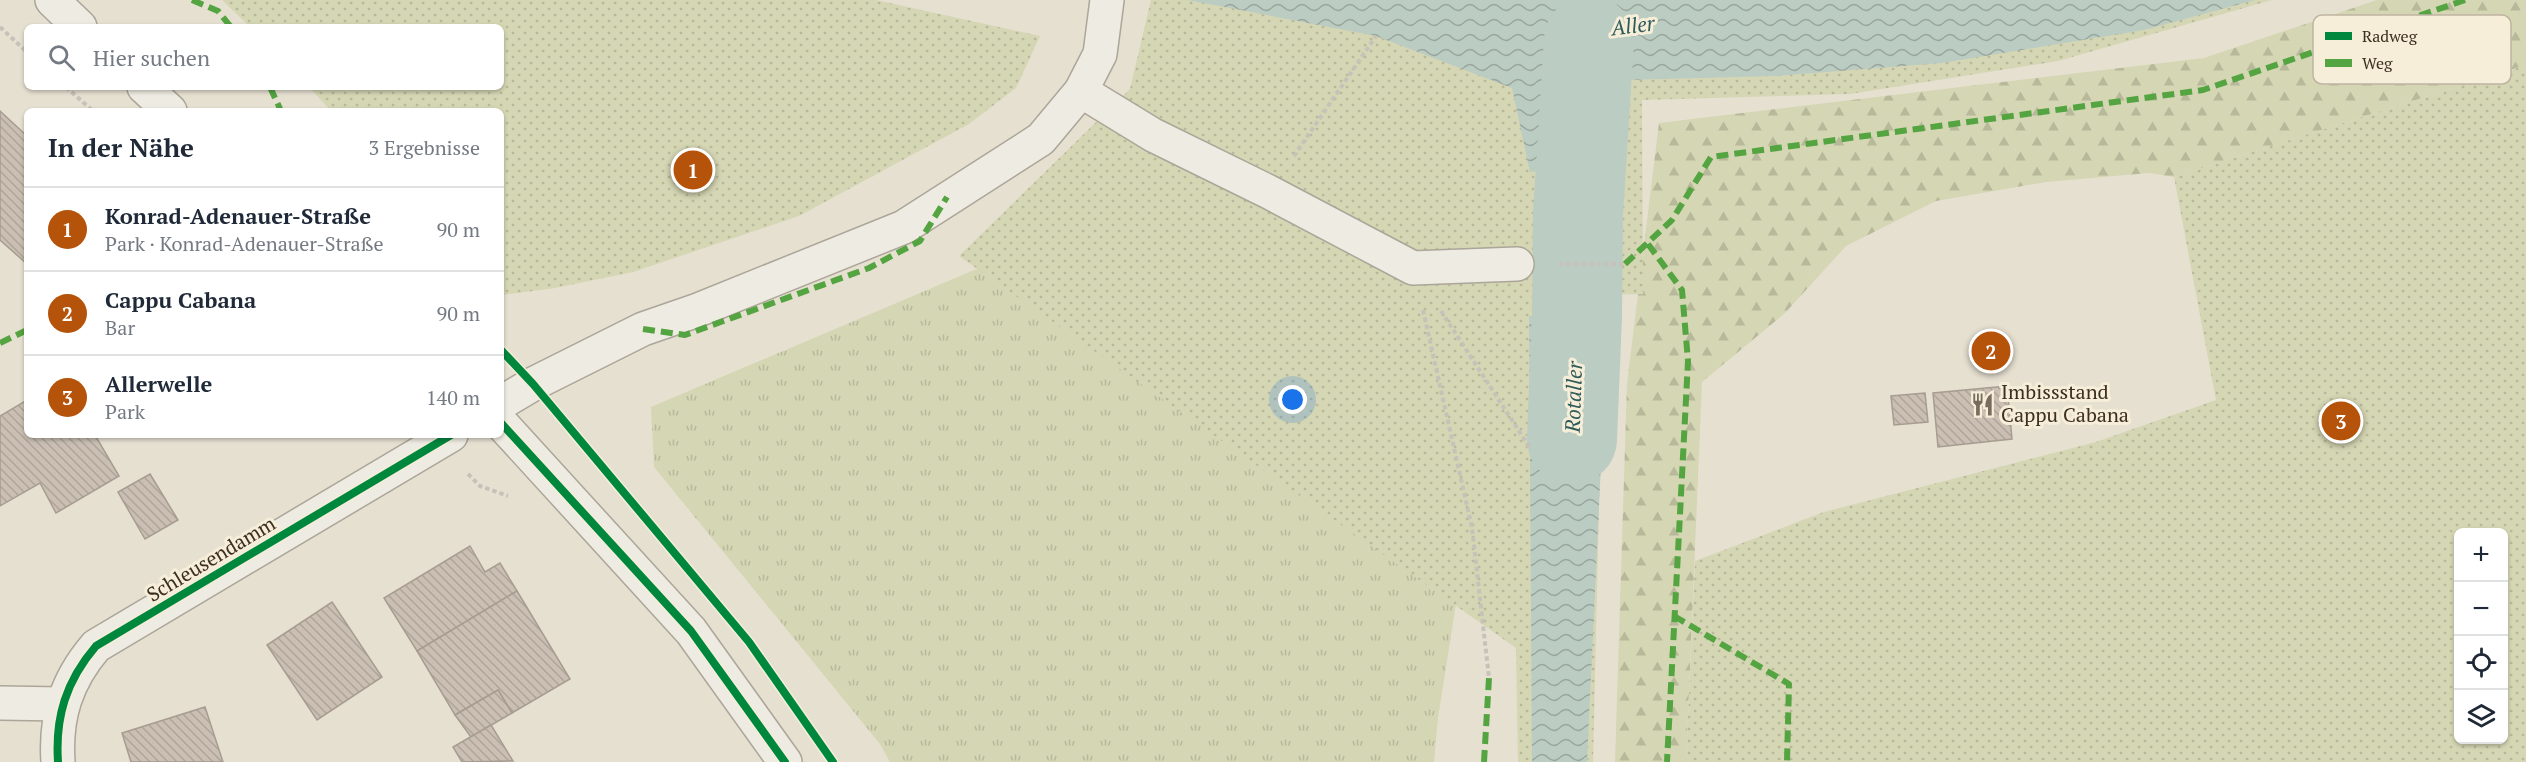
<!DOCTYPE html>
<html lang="de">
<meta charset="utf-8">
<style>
:root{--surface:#fff;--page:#f6f6f7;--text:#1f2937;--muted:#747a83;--line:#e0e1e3;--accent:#b45309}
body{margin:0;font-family:"PT Serif",serif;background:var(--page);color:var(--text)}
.controls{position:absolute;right:18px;bottom:18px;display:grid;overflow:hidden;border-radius:9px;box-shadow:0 2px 4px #0004}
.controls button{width:54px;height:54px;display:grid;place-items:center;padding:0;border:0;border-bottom:2px solid var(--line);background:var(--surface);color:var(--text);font:30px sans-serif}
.you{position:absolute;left:1293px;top:400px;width:21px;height:21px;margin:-15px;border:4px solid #fff;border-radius:50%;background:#1a73e8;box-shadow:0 0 0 9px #1a73e833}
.badge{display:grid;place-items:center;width:39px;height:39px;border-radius:50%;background:var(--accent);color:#fff;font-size:20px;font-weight:700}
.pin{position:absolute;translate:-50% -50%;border:3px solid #fff;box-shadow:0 2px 6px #0006}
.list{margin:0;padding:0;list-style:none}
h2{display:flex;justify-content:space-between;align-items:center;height:78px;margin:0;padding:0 24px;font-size:26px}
h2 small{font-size:20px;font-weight:400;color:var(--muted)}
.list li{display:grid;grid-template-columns:39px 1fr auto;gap:18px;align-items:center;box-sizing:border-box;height:84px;padding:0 24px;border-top:2px solid var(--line)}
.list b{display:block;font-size:22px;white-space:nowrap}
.list p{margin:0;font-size:20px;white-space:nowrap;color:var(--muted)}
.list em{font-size:20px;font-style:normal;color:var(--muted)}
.icon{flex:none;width:33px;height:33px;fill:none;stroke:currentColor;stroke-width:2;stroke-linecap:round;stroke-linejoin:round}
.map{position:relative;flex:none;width:2526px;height:762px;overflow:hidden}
.search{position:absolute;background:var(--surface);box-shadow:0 2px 4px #0004;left:24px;top:24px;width:480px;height:66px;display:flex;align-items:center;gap:15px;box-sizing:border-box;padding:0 21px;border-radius:9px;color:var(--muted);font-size:22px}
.panel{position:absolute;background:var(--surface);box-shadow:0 2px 4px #0004;left:24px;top:108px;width:480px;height:330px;border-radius:9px}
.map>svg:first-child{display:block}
.grass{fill:url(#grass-tufts)}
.forest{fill:url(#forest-firs)}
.park{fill:url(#park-dots);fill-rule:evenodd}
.water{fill:url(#water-waves)}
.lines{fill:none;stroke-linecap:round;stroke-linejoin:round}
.river{stroke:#bbccc2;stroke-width:90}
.building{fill:url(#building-back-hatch);stroke:#a79c90;stroke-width:1.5}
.minor-casing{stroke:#aca599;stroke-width:36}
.path{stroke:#c7c2b9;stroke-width:4;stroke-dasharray:4.5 3;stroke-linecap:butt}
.minor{stroke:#eeebe2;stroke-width:33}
.quiet{stroke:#54a441;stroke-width:6;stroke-dasharray:12 6;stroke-linecap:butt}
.cycleway-casing{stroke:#f6eed8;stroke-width:11}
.cycleway{stroke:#00873e;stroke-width:8}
.labels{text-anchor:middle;stroke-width:6;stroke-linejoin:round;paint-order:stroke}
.poi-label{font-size:20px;fill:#3c2e20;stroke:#f6eed8;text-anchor:start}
.street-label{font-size:20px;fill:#3c2e20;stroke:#f6eed8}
.water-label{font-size:21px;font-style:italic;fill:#2f5b5a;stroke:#f6eed8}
.key{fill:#f6eed8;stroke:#beb4a1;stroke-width:1.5}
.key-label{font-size:16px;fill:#3c2e20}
</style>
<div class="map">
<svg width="2526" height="762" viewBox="0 0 2526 762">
<defs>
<pattern id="grass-tufts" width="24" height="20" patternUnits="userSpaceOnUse" patternTransform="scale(1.5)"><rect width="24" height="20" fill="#d5d6b3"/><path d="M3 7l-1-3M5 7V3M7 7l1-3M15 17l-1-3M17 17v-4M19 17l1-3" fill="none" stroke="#b8b89a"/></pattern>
<pattern id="forest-firs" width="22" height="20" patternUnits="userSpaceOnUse" patternTransform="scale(1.5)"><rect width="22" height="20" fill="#d5d6b3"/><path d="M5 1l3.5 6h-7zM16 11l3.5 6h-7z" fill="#b8b89a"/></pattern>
<pattern id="park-dots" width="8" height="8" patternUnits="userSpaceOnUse" patternTransform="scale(1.5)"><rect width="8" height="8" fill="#d5d6b3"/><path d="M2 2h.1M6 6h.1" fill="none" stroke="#b8b89a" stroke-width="1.8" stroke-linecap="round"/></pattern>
<pattern id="water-waves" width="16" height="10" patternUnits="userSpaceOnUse" patternTransform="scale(1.5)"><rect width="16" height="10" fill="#bbccc2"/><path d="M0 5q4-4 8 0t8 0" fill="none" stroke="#99a69d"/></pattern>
<pattern id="building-back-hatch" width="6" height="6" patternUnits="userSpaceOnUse" patternTransform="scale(1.5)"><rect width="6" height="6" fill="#cabfb2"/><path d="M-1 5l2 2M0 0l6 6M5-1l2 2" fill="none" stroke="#aea499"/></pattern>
</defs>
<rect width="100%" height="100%" fill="#e6e0d1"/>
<!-- grass -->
<path class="grass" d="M979,268L1491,381L1438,718L1434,762H890L880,744L654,467L651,407Z"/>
<!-- forest -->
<path class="forest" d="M2377,0H2526V65L2174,177L2149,173L2046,182L1936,201L1846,246L1785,313L1702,382L1686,762H1615L1627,384L1659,123L2204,58Z"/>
<!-- park -->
<g class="park">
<path d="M222,0H876L1040,36L1016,88L969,124L799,216L633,272L555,288L502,295L501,111H331L309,87H501V27H250Z"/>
<path d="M1151,0H2272L2058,61L1850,94L1642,100L1643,294L1604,295L1593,762H1518L1516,648L959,256L1130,89Z"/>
<path d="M2526,65V762H1686L1695,561L1824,512L2096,442L2216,400L2174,177ZM2504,532V740H2458V532Z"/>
</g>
<!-- water -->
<g class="water">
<path d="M1188,0H2255L2144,30L1942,63L1776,76L1624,80L1612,161L1530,172L1512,88L1376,36Z"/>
<path d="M1608,315L1587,762H1532L1529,316Z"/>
</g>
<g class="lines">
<!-- river -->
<path class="river" d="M1572,439L1577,316L1578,214L1589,40"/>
</g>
<!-- building -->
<g class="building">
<path d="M0,111L27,136V264L0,240Z"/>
<path d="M2007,386L2012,439L1938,447L1933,393Z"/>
<path d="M1925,393L1928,422L1894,425L1891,396Z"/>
<path d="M27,400V435H95L119,476L56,513L40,483L0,506V416Z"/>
<path d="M150,474L178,520L145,539L118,492Z"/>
<path d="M470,546L485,572L500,563L517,591L417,651L384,598Z"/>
<path d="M517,591L570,679L512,713L498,690L455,715L417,651Z"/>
<path d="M332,602L382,677L317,720L267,645Z"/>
<path d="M498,690L512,713L471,737L455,715Z"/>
<path d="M205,707L223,762H131L122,733Z"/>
<path d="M491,725L513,761L462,762L453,747Z"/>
</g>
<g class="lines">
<defs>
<g id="minor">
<path d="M52,0L80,27"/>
<path d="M144,87L170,111"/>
<path d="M1081,91L1153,135L1269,192L1413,268L1517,264"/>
<path d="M501,403L533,384L643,329L698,310L904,227L1041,139L1081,91L1100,54L1107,0"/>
<path d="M501,423L691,631L785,762"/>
<path d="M0,703L62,704"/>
<path d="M58,762C55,717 66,681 96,646L451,435"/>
</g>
</defs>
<!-- minor casing -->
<use href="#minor" class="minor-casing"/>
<!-- path -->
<g class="path">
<path d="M0,27L27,52"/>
<path d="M66,87L93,111"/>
<path d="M1294,156L1376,36"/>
<path d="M1559,264H1625"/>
<path d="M1423,310L1472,528L1489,678"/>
<path d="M1441,311L1530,448"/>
<path d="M468,474L480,486L508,496"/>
</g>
<!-- minor -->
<use href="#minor" class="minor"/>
<!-- quiet -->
<g class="quiet">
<path d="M192,0L218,11L231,27"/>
<path d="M270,87L281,111"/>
<path d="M1648,244L1682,290L1688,361L1667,762"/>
<path d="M1625,264L1672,220L1711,157L2203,90L2465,0"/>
<path d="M643,329L685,335L869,268L920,241L947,197"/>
<path d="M0,343L27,330"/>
<path d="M1674,616L1789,684L1787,762"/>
<path d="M1484,762L1489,678"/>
</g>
<defs>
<g id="cycleway">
<path d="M501,350L533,384L749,642L833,762"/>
<path d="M501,423L691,631L785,762"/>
<path d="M58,762C55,717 66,681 96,646L451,435"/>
</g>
</defs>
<!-- cycleway casing -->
<use href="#cycleway" class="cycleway-casing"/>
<!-- cycleway -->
<use href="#cycleway" class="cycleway"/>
</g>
<!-- icons -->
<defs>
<symbol id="restaurant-bare" viewBox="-9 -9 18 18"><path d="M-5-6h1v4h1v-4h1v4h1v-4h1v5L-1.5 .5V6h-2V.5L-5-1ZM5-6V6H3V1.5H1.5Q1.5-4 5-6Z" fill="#786c5e" stroke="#f6eed8" stroke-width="2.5" paint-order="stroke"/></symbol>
</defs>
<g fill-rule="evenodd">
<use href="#restaurant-bare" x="1966" y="388" width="33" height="33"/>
</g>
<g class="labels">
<!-- poi labels -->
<g class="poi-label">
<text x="2001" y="399">Imbissstand<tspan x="2001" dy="23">Cappu Cabana</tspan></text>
</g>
<!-- street labels -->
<g class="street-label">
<text transform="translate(211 559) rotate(-31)" y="7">Schleusendamm</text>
</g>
<!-- water labels -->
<g class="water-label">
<text transform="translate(1633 26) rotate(-7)" y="7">Aller</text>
<text transform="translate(1574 397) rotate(-88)" y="7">Rotaller</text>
</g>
</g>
<!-- legend -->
<rect x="2313" y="15" width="198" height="69" rx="9" class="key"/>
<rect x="2325" y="32" width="27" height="8" fill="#00873e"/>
<rect x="2325" y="59" width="27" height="8" fill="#54a441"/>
<g class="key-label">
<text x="2362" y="42">Radweg</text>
<text x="2362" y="69">Weg</text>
</g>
</svg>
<div class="controls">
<button>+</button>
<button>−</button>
<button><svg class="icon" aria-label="locate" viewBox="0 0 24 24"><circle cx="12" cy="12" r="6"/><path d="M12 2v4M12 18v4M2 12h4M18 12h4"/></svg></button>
<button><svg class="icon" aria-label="layers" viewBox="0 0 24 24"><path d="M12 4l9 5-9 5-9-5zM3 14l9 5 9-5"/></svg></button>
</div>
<div class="you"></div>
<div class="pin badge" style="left:693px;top:170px">1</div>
<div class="pin badge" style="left:1991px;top:351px">2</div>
<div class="pin badge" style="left:2341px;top:421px">3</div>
<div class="search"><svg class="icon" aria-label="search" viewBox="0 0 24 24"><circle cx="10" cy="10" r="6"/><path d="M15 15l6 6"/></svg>Hier suchen</div>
<section class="panel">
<h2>In der Nähe<small>3 Ergebnisse</small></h2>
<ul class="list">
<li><span class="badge">1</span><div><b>Konrad-Adenauer-Straße</b><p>Park · Konrad-Adenauer-Straße</p></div><em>90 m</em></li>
<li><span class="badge">2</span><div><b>Cappu Cabana</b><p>Bar</p></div><em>90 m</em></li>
<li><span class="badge">3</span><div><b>Allerwelle</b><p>Park</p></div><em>140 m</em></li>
</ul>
</section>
</div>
